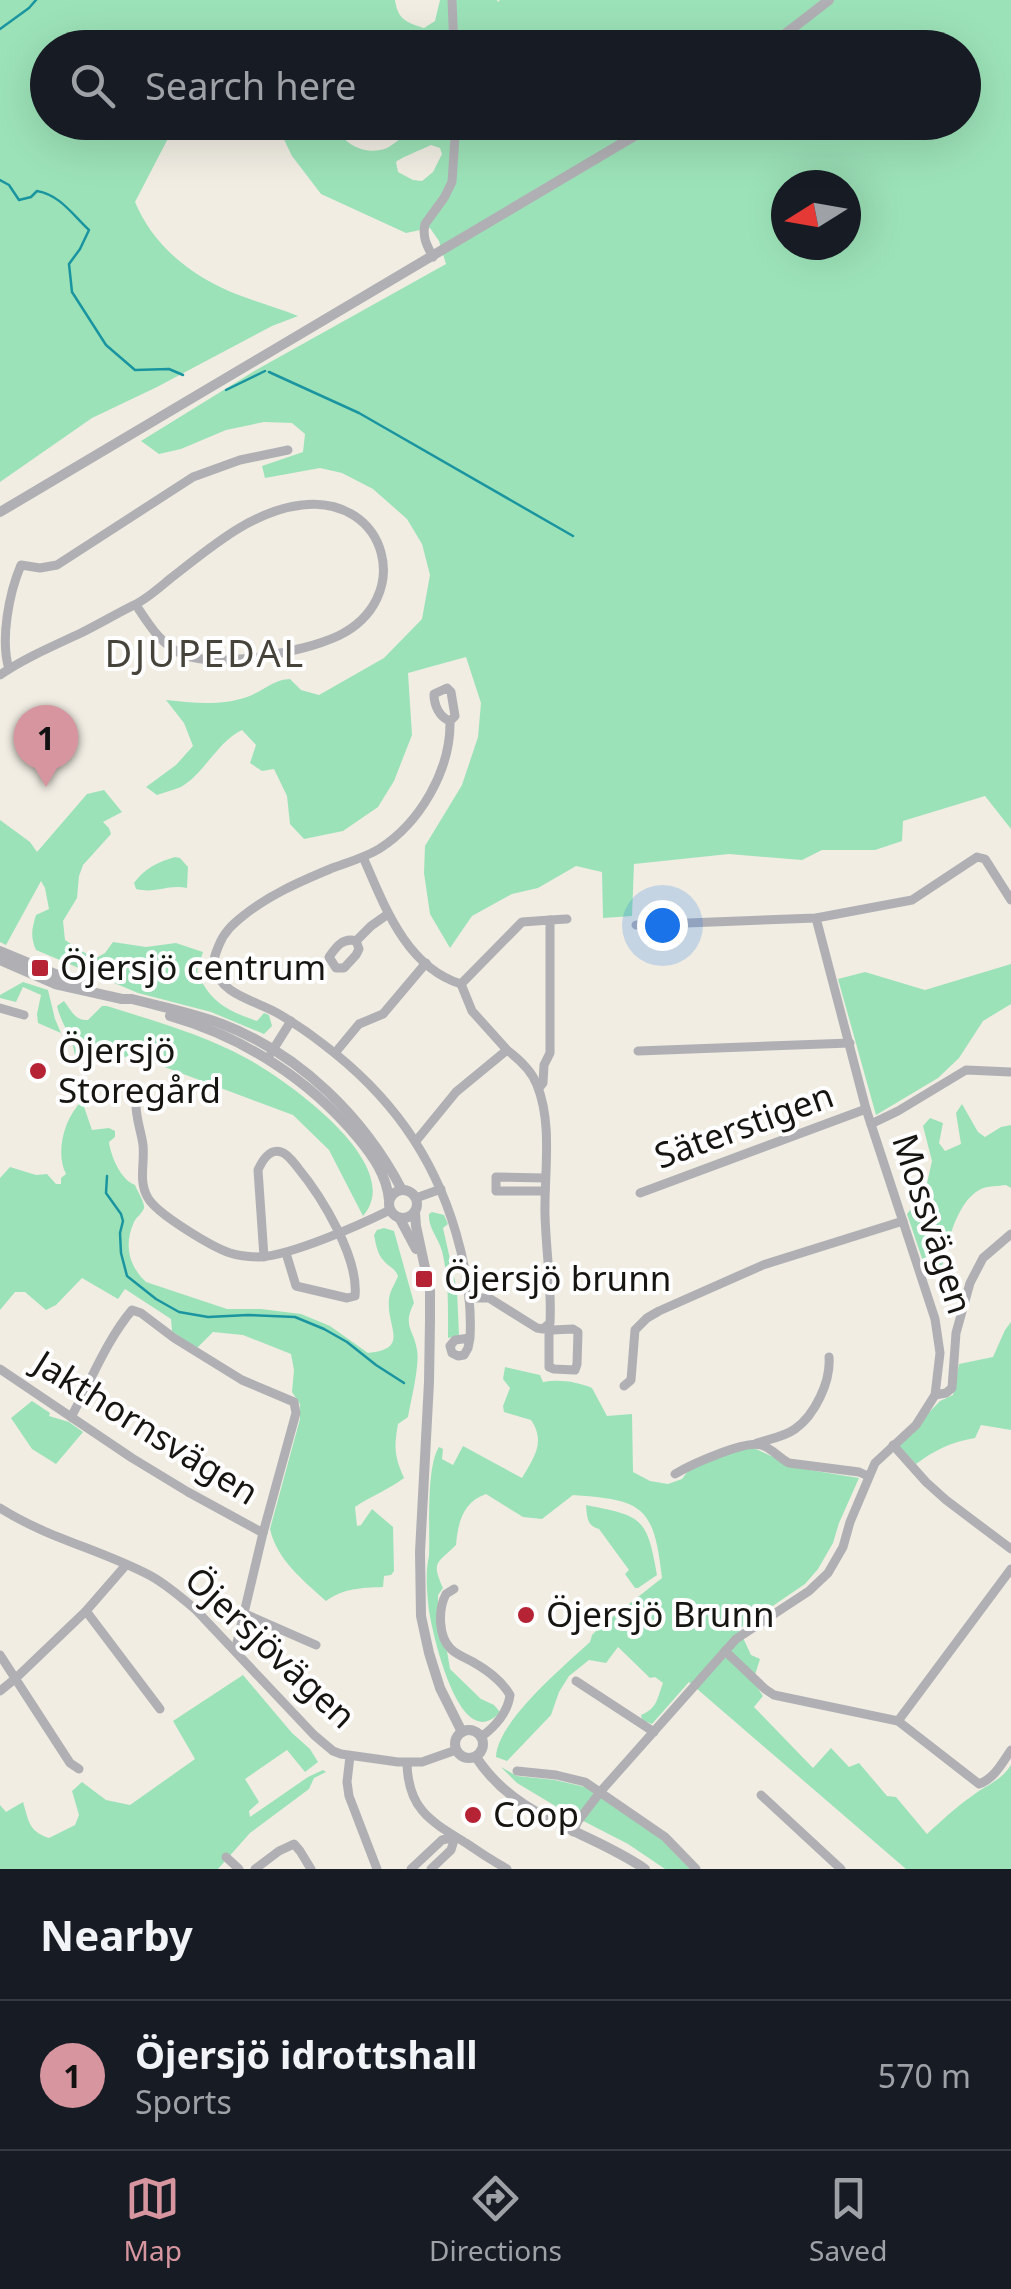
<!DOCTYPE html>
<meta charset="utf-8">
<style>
:root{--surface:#171b24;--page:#242831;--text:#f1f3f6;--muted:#9ea1a6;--line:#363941;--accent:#d6959f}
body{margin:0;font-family:"Noto Sans",sans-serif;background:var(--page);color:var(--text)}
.compass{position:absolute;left:771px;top:170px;width:90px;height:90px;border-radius:50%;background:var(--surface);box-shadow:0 10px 40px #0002;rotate:259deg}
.you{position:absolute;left:662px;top:925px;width:35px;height:35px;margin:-25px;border:8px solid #fff;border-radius:50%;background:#1a73e8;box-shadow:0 0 0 15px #1a73e833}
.badge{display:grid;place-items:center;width:65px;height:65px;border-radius:50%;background:var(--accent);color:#111;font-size:32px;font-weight:700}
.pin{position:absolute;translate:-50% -82px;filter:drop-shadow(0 2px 5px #0008)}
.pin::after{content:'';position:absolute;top:52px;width:35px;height:30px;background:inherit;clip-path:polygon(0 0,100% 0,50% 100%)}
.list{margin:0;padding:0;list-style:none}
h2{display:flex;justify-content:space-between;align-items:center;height:130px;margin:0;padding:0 40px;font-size:42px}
h2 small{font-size:32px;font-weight:400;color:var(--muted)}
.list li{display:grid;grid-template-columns:65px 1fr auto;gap:30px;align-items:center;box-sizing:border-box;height:150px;padding:0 40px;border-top:2px solid var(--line)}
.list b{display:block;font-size:38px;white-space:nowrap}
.list p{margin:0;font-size:32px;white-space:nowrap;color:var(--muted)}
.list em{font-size:32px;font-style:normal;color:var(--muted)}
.icon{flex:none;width:55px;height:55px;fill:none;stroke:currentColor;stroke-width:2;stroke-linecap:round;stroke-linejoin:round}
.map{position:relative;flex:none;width:1011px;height:1869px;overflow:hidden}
.search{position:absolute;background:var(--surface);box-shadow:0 10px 40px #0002;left:30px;right:30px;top:30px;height:110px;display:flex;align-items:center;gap:25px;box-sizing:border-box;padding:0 35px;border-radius:55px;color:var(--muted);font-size:38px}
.sheet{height:280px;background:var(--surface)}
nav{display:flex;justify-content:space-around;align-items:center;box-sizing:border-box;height:140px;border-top:2px solid var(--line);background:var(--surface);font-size:28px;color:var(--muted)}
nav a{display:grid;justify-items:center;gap:5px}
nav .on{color:var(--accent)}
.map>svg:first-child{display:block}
.green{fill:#9ce2b8;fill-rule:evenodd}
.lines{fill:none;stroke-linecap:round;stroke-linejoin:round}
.stream{stroke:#1a95a0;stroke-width:2.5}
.minor{stroke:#b0b0b4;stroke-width:9}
.tertiary{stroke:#b0b0b4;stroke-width:10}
.poi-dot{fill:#b52335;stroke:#fff;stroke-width:4}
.labels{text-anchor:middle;stroke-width:8;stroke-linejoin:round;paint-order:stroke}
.poi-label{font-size:35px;fill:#161512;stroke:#fff;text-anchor:start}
.street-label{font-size:35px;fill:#161512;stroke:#fff}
.neighbourhood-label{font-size:38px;letter-spacing:2.5px;fill:#46433b;stroke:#fff}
</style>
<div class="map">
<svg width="1011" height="1869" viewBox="0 0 1011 1869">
<rect width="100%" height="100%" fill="#f1ede3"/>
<!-- green -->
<g class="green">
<path d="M0,0H395C398,20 406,22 424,28L435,21L440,0H497L498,2L500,0H1011V829L985,796L903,821L902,841L875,850H822L802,860L729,854L634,864L632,916L603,918L602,872L576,866L538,888L512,894L472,916L450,948L430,914L424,873L425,846L462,785L478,737L481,703L466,657L408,673L412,735L394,781L378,807L343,831L304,839L290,824L287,796L274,769L262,771L250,763L256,745L242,730C217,742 205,773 181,787C174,790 165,792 157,795L146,787L176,765L193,746L184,723L166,700C193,703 221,706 247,697C262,692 274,679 290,679L301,690L319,695L384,658L422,619L430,575L422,544L407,519L373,489L342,473L320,468L265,478L262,466L303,452L305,434L292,423L264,422L226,430L181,449L159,454L141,441L256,370L446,264L439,241L430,228L406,233L321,194L292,156L276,123L238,136L216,123H348L341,135C351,148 370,155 387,148C394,145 400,136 409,136C415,135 420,138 426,139L438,122H964V48H48V122L176,123L135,202C153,245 189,274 231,292C253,301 276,307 298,316L272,326L157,387L92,418L0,482ZM431,145L440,148L442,154L433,172L422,181L413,180L398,172L396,162C400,158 423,149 431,145ZM786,185H846V245H786Z"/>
<path d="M104,790L122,812L103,822L109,828L111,834L83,865L79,876L77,898L63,921L65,940L85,953L98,957L105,953L113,942L146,947L176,943L203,952L197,971C209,1002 228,1011 257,1021L264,1013L269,1015L272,1026L264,1034L211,1012L138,993L36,950C30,937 32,928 36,915L49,909L45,888L41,881L6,945L0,942V820L30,842L37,852L87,794Z"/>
<path d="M175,857L180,858L188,867L187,888C166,884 158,894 136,889L134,883C145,868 158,862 175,857Z"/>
<path d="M1011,964V1004L983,1021L959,1058L938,1078L876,1115L838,979L865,972L925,990Z"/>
<path d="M23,982L48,990L55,1019L61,1033L38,1023L37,1014L41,995L23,987L16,1002L0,998V995Z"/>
<path d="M64,1001C71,1010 75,1021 88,1020L102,1006H107C154,1021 202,1034 246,1058C285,1079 408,1165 363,1216L329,1150L293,1115L138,1057L75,1056C73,1037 61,1024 57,1006Z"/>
<path d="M82,1101L92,1130L109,1128L115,1131V1137L109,1142C111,1157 121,1180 135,1185C137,1191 145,1202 144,1208C142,1214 136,1217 134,1222C124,1244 128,1265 146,1282L227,1309H261L301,1314L330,1326L368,1353C411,1349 386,1327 389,1299C390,1290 395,1284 398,1276C394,1267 390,1268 384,1261C377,1254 376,1244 374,1235L377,1230L384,1228L394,1231L414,1303C402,1327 414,1329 417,1350C420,1364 411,1401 408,1417L398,1424C394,1447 394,1455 404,1478C388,1490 371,1496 355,1507L357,1526L361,1525L372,1509L393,1527L394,1571L391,1575L384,1576L383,1587C361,1588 344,1588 326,1601C304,1581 277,1560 270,1529L300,1419V1404L292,1392L294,1370L291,1354L243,1335L213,1332L196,1349L172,1331L171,1319L125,1289L118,1299L82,1278L56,1305L46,1310L25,1292H15L0,1310V1178L10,1167L36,1175L47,1174L56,1184H61V1178L66,1174C55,1153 64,1118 82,1101Z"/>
<path d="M962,1104L978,1132L985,1137L1001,1127L1011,1125V1188L1006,1185C999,1186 987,1186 981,1189C955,1202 947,1247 941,1272L928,1276L907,1214L925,1192L932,1161L923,1126L930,1118L943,1123L939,1143L945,1151L961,1144L956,1113Z"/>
<path d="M432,1212L444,1215L448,1224L443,1228L457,1290L459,1335L448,1338C448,1309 449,1279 442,1251C438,1237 428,1228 429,1214Z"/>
<path d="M1011,1322V1430L981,1425L975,1438C951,1442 935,1450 916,1464L898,1445L940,1401L953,1395L959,1364L993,1357L1005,1330Z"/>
<path d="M505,1367L540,1375L543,1382C560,1379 577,1382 592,1388L607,1416L632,1414L633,1472L650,1481L668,1484L682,1479L691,1467L734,1451L754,1448L797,1468L859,1478L839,1523L833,1543L818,1569L805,1584L739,1629L751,1655L760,1659L753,1681L763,1696L754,1707L813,1768L831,1748L849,1767L859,1763L887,1796L896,1797L927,1834C941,1821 956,1807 972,1796C986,1785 1001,1781 1011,1765V1869H906L689,1682L652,1724L642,1720L641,1715C658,1708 657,1698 663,1683L655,1677L650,1678L618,1647L606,1663L589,1660L569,1676L559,1692L551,1715L507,1761L496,1757C497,1722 564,1666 590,1642L592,1635L600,1627L662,1578C654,1506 643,1500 573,1495L542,1519L523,1517L486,1494C463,1502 458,1522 456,1545C437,1564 431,1561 443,1588L438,1595V1622L447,1651L450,1669L481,1699L494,1705L500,1712C460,1757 433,1635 429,1611C427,1594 425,1572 429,1556C430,1529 426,1467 439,1447L443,1449L442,1459L453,1465L463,1446L522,1478C534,1457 546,1442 531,1420L504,1412L503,1406L510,1388L503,1379Z"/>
<path d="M32,1401L50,1413L49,1416L69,1422L83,1432L56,1464L32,1449L11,1418Z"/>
<path d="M586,1505C642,1516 647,1517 657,1575L638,1588H635L625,1574L629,1570L599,1529C587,1526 587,1517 586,1505Z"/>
<path d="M243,1675L292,1733L310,1749L318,1762L305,1772L287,1750L245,1779L259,1802L249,1811L250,1817L308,1777L323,1770L326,1772L314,1778L309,1789L250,1833L218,1869H0V1805L6,1812L23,1802C29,1821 28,1831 49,1838L75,1825L79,1815L72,1791L82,1782L106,1800L130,1805L195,1759L173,1721Z"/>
<path d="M501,1767L517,1776L555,1780L585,1787L661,1839L690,1869H665L628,1844L562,1810L517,1783Z"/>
</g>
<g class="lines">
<!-- stream -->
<g class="stream">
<path d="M0,29L29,8L36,0"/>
<path d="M0,180L9,185L19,200L31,197L37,191C60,195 72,214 89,230L80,249L69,264L72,292L106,345L135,370L169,369L183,375"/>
<path d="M269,372L359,413L573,536"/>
<path d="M226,390L265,371"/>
<path d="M107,1176L106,1193L121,1214L123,1221L120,1233L121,1253L127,1276L156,1299L179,1312L208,1317L248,1315L295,1317L324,1329L347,1342L376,1365L404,1383"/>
</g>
<!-- minor -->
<g class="minor">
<path d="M452,0L454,48"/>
<path d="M433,257C427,246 422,237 425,224L444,198L452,182L456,122"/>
<path d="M9,669C0,640 9,593 21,565L40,568L57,565L193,477L240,460L288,450"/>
<path d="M0,675C25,658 53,646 81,633C99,624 116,614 134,605C147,599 160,587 171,578C210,548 251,511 302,505C388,495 415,599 338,636C303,652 217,669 182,654C161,645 148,623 136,605"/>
<path d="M450,721L455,716L451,692L447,688L434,694C434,705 439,717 450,721C451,770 420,823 379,849C364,858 346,863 330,869C299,882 269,895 243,916C233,924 224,932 219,945C216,952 213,959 214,966C219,995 258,1001 279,1014C294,1023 309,1033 323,1044C389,1094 433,1154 456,1233C466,1267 472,1302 470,1338L455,1340L450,1346L452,1353L458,1356L464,1355L468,1348L470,1338"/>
<path d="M363,857C384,905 406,967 461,984L472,1011L507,1050L456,1092L416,1141"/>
<path d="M550,920L567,919"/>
<path d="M636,925L816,918L912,900L977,857L985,859L1011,900"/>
<path d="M356,941L359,949L356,955L344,968H336L329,957C336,947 343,937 356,941L371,926L388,914"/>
<path d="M461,984L522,922L550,920V1053L544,1065L543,1083L539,1088"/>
<path d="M0,1008L24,1015"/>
<path d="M638,1051L850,1043"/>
<path d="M271,1053L291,1021"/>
<path d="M335,1053L359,1024L383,1014L426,963"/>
<path d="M136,1100C135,1117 141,1130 143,1145C145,1164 138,1181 148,1198C157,1214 212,1247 230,1253C240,1256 250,1257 260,1257C292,1255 360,1225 390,1210"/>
<path d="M871,1124L898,1111L966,1070L1011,1072"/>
<path d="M545,1191H496V1177L545,1178"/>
<path d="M640,1193L866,1109"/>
<path d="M416,1198L441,1189"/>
<path d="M264,1257L258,1170C262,1161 270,1148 281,1152C287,1153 294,1163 298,1168C322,1197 359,1258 355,1296L347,1298L296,1286L286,1253"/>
<path d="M469,1298H489L537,1328L543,1329L550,1323C552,1287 546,1252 545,1215C544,1174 553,1124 537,1085C532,1071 519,1059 507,1050"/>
<path d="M547,1328L549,1331V1367L554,1369L575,1370L577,1364L578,1332L573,1329L552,1330L548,1326"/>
<path d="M0,1369L132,1458L188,1492L263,1533"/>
<path d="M624,1386L631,1380L635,1330L647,1318L659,1311L763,1265L903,1221"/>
<path d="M935,1395L946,1393L952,1388L956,1333L970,1283L983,1258L1011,1234"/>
<path d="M71,1417C91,1381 106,1341 132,1310L141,1313L174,1338L242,1380L294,1402L296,1413L263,1533L235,1651"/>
<path d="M757,1443C769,1439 784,1437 795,1429C815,1415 831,1381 829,1357"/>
<path d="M893,1445L926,1482L946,1500L1011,1549"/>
<path d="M675,1474C690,1465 745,1440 761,1445C772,1448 779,1458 789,1463L859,1472L868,1476"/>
<path d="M0,1508C47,1538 102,1550 151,1576C167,1585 181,1597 195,1609L314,1735L333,1751L341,1754L398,1762H422L456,1750"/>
<path d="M454,1589L446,1594C438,1609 438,1637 451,1649C457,1655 466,1658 473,1662C487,1670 502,1681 510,1695C508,1712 495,1727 481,1737"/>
<path d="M86,1611L160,1709"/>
<path d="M243,1613L316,1645"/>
<path d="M725,1651L765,1689L774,1695L898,1721L979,1784C994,1779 1002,1763 1011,1750"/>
<path d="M0,1655L70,1763L79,1769"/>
<path d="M576,1681L654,1732"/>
<path d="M0,1691L16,1678L86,1611L126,1565"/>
<path d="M898,1721L1011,1569"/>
<path d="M350,1756L347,1782L349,1796L377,1869"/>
<path d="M407,1763C408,1809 430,1821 466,1843C479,1852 493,1861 507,1869"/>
<path d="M517,1771L556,1775L585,1782L665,1837L696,1869"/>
<path d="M761,1795L841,1869"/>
<path d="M573,1832L578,1821L601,1791L736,1639L809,1591L828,1573L843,1547L850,1522L875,1463L916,1425L935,1395L940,1353L935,1319L866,1109L816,918"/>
<path d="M226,1857L239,1869"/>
<path d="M255,1869L279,1851L294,1844L300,1851L311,1869"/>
<path d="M411,1869L442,1840L455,1837"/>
<path d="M431,1869L451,1850L455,1837"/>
</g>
<!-- tertiary -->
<g class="tertiary">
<path d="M767,48L829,0"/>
<path d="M0,512L658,122"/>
<path d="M0,951L87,987"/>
<path d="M0,960L55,984L122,999H132C162,1007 193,1013 222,1024C300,1054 364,1117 402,1190"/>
<path d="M170,1016C243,1037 309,1079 358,1138C373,1156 387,1176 389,1200"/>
<circle cx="403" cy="1204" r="14"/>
<path d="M415,1212L416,1226L430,1291V1320L429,1382L420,1552L421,1616L429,1653L440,1688L462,1732"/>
<path d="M400,1219L416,1249"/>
<circle cx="469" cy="1744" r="14"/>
<path d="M476,1757C517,1820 587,1829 645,1869"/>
</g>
</g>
<!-- markers -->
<g class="poi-dot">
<rect x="30" y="958" width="20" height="20" rx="5"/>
<circle cx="38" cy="1071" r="10"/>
<rect x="414" y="1269" width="20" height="20" rx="5"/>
<circle cx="526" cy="1615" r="10"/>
<circle cx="473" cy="1815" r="10"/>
</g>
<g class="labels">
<!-- poi labels -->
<g class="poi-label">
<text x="60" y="980">Öjersjö centrum</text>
<text x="58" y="1063">Öjersjö<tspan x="58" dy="40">Storegård</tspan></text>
<text x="444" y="1291">Öjersjö brunn</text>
<text x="546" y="1627">Öjersjö Brunn</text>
<text x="493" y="1827">Coop</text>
</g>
<!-- street labels -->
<g class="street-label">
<text transform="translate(744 1126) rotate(-20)" y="12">Säterstigen</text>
<text transform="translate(932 1224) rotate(72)" y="12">Mossvägen</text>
<text transform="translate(146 1428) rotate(32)" y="12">Jakthornsvägen</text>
<text transform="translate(270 1648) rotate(43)" y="12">Öjersjövägen</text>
</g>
<!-- neighbourhood labels -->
<g class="neighbourhood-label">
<text x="205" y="667">DJUPEDAL</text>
</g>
</g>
</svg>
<svg class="compass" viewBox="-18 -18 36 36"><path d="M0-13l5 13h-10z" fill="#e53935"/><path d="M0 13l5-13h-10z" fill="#9ea1a6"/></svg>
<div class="you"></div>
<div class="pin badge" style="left:46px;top:787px">1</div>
<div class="search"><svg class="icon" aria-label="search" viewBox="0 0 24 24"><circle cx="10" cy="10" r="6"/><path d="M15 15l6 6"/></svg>Search here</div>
</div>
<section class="sheet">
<h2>Nearby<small></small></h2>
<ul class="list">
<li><span class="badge">1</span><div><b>Öjersjö idrottshall</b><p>Sports</p></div><em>570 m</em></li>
</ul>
</section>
<nav>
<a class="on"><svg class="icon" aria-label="map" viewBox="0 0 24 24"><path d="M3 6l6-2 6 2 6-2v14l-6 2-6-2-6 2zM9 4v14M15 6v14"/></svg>Map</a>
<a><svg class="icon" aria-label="directions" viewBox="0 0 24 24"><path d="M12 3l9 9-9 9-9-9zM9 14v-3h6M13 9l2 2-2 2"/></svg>Directions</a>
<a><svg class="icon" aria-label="saved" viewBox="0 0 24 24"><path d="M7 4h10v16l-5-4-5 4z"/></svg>Saved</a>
</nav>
